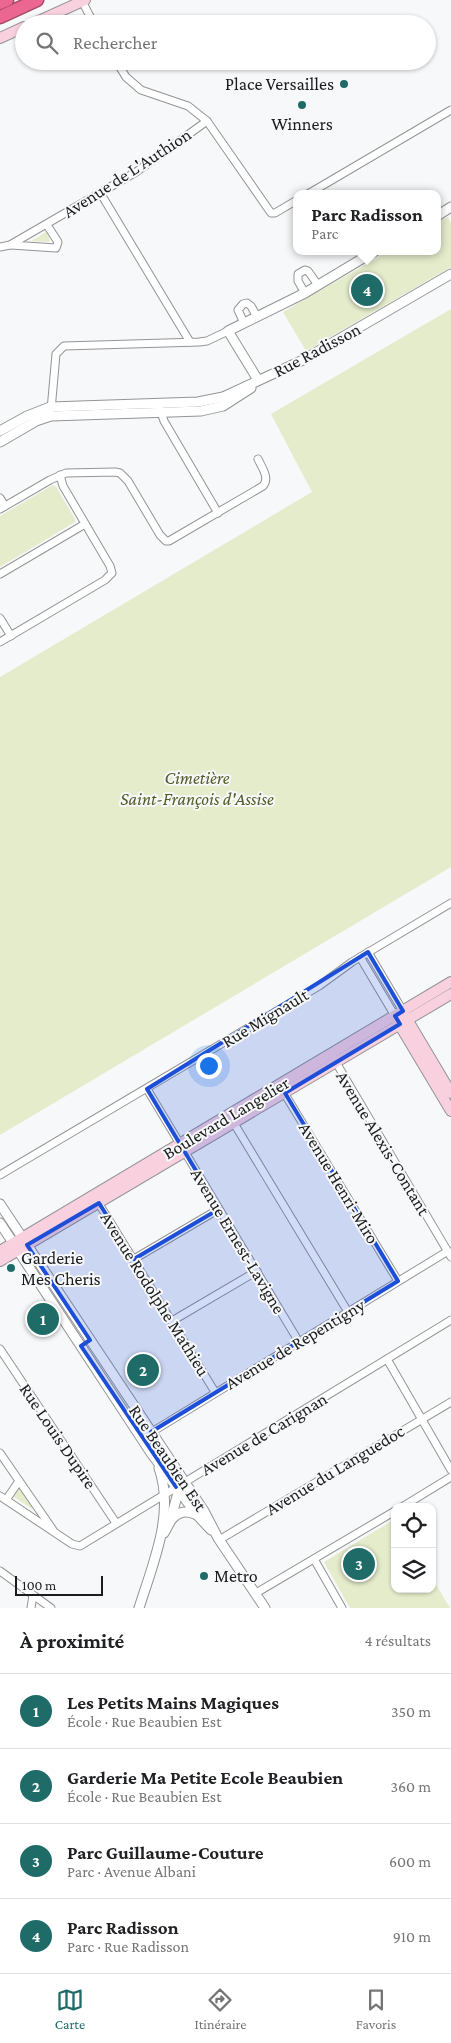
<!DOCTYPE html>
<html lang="fr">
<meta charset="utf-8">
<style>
:root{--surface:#fff;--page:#f6f6f6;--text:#202124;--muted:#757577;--line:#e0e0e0;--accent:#1f6b68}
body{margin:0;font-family:"Crimson Pro",serif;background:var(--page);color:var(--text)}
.controls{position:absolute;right:15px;bottom:15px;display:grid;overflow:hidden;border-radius:10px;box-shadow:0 1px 4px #0004}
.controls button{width:45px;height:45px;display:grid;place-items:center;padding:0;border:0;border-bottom:1px solid var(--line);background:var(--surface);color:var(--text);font:25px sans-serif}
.scale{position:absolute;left:15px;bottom:12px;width:88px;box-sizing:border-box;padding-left:5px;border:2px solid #1b1c1c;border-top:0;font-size:14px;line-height:18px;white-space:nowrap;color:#1b1c1c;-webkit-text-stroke:4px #f7f8fa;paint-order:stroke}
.you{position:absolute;left:208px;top:1065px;width:18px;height:18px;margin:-12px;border:4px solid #fff;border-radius:50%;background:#1a73e8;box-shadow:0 0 0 8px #1a73e833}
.badge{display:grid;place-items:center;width:32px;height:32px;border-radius:50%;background:var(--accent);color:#fff;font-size:16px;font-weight:700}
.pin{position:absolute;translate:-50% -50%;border:2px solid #fff;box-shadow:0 1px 5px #0006}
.popup{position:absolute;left:293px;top:190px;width:148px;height:65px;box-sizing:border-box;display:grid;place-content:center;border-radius:10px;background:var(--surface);filter:drop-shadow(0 1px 4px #0005);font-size:16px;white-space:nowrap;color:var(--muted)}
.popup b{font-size:19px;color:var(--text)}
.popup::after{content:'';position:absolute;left:50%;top:100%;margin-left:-10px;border:10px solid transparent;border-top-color:var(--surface)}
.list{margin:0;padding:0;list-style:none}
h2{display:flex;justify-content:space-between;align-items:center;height:65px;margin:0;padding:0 20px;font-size:21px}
h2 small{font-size:16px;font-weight:400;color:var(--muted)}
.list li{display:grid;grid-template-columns:32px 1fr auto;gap:15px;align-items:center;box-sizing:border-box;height:75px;padding:0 20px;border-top:1px solid var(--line)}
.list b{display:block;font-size:19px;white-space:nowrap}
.list p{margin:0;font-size:16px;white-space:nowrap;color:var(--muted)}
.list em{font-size:16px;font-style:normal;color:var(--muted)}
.icon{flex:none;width:28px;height:28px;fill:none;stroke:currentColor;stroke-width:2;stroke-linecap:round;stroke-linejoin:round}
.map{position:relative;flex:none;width:451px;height:1608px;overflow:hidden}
.search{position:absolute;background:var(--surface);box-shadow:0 1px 4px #0004;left:15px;right:15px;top:15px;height:55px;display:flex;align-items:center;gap:12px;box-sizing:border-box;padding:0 18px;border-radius:28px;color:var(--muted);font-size:19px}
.sheet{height:365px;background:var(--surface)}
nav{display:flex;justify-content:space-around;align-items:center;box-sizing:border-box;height:70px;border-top:1px solid var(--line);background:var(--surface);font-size:14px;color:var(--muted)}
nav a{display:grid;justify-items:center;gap:2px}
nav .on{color:var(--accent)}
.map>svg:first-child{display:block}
.green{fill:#e5eccb}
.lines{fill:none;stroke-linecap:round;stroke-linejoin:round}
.minor-casing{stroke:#939496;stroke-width:9}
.tertiary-casing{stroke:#939496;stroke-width:11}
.secondary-casing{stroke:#939496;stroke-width:12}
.motorway-casing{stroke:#a34c69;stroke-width:15}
.minor{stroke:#fff;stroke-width:7}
.tertiary{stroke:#fff;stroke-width:9}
.secondary{stroke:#f9d1de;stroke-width:10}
.motorway{stroke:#ec6692;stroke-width:12}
.marked{fill:#1d4ed8;fill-opacity:0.2;stroke:#1d4ed8;stroke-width:4;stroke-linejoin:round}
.poi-dot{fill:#1f6b68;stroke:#f7f8fa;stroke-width:2}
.labels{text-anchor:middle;stroke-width:4;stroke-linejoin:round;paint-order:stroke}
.poi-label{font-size:18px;fill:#1b1c1c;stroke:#f7f8fa;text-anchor:start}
.street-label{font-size:18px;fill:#1b1c1c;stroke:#f7f8fa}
.park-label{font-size:18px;font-style:italic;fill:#535b23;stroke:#f7f8fa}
</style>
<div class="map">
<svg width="451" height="1608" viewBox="0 0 451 1608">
<rect width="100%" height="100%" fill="#f7f8fa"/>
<!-- green -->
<g class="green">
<path d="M448,217L451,223V267L306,351L283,312L389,251H437V223Z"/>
<path d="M46,232L50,240L49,242L31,241Z"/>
<path d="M451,309V867L0,1135V677L312,492L271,414Z"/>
<path d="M53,485L56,487L75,519V522L0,567V516Z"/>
<path d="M20,1488L34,1506L32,1509L14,1497L13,1494Z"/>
<path d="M395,1519V1589H432V1578L450,1608H350L324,1562Z"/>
</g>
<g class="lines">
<defs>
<g id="minor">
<path d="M82,1L94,24"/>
<path d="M116,61L126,77L141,90L188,106L207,121L271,213H275L297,200"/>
<path d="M101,194L190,342"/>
<path d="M308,194L451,110"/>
<path d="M11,245L56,248L58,242L47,225"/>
<path d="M0,247L10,245L136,172L207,121"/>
<path d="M305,293L298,281V274L305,270L308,271L318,285"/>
<path d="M244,323L238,310L243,304L247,303L251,306L257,317"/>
<path d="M160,409L164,421L218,513"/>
<path d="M51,410L56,354L64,346L199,342L207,341L228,331"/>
<path d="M0,498L5,506"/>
<path d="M0,509L50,480L66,473L115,472L120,473L128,481L160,535L166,541H169L263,486C270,478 262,468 258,459"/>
<path d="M0,574L85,524"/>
<path d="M0,618L11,636"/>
<path d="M0,642L105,580L112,573L110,566L63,486L60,475"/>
<path d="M368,952L403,1011"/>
<path d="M360,957L395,1016"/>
<path d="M334,1059L451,1257"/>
<path d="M147,1089L299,1342"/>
<path d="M283,1091L398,1281"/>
<path d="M232,1120L348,1312"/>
<path d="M0,1175L319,986L352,962L451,903"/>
<path d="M96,1199L215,1392"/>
<path d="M134,1259L219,1209"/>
<path d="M172,1321L257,1271"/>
<path d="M0,1349L116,1523"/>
<path d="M387,1359L451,1470"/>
<path d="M142,1438L448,1251"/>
<path d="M0,1453L53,1530"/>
<path d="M0,1496L72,1544L80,1546L451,1320"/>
<path d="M6,1500L19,1481"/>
<path d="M402,1507L451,1477"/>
<path d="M219,1540L451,1402"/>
<path d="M314,1559L342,1608"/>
<path d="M0,1571L51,1608"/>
<path d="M256,1593L395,1511"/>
<path d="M31,1608L33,1595"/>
</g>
<g id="tertiary">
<path d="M437,216L451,207"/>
<path d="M258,380L228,331L305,293L375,251"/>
<path d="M0,431L27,416L50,407L198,402L223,397L303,360L451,274"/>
<path d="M0,442L36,421L51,416L201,411L223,406L251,388"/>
<path d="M0,1204L204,1511L218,1538L265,1608"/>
<path d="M0,1223L151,1453L197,1515L211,1530"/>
<path d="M171,1520C179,1511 186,1510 197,1515"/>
<path d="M164,1533L170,1522L179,1489"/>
<path d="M139,1608C153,1563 175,1514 159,1468"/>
</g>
<g id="secondary">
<path d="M32,24L85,0"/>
<path d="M0,38L24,27"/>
<path d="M404,1014L451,1093"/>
<path d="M396,1019L451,1111"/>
<path d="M0,1251L451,982"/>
<path d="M0,1261L451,994"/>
</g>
<g id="motorway">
<path d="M0,3L7,0"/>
<path d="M0,17L37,0"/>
</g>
</defs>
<!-- minor casing -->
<use href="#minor" class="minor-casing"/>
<!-- tertiary casing -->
<use href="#tertiary" class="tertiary-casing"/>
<!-- secondary casing -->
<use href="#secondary" class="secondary-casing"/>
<!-- motorway casing -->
<use href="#motorway" class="motorway-casing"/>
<!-- minor -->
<use href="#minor" class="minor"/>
<!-- tertiary -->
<use href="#tertiary" class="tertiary"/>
<!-- secondary -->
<use href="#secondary" class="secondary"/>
<!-- motorway -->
<use href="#motorway" class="motorway"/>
</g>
<!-- marked area -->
<path class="marked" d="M368,952L403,1011L395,1016L400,1024L285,1093L398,1281L151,1432L182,1478L176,1487L81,1346L90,1340L27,1245L99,1203L134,1259L219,1209L147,1089Z"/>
<!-- markers -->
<g class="poi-dot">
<circle cx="344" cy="84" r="5"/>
<circle cx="302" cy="105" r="5"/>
<circle cx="11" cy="1268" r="5"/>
<circle cx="204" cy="1576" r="5"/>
</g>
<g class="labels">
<!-- poi labels -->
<g class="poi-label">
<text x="334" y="90" text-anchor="end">Place Versailles</text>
<text x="302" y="130" text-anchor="middle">Winners</text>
<text x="21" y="1264">Garderie<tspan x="21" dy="21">Mes Cheris</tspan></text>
<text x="214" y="1582">Metro</text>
</g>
<!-- street labels -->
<g class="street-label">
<text transform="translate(127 173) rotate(-33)" y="6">Avenue de L'Authion</text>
<text transform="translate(317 350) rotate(-28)" y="6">Rue Radisson</text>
<text transform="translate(265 1018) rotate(-31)" y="6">Rue Mignault</text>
<text transform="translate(226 1118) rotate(-31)" y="6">Boulevard Langelier</text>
<text transform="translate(383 1143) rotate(59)" y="6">Avenue Alexis-Contant</text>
<text transform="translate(339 1183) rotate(59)" y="6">Avenue Henri-Miro</text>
<text transform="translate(238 1241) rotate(59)" y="6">Avenue Ernest-Lavigne</text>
<text transform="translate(155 1294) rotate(58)" y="6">Avenue Rodolphe Mathieu</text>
<text transform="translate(295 1344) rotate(-31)" y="6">Avenue de Repentigny</text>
<text transform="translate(264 1434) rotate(-31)" y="6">Avenue de Carignan</text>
<text transform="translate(58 1436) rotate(56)" y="6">Rue Louis Dupire</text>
<text transform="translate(168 1458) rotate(56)" y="6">Rue Beaubien Est</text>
<text transform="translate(335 1470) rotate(-31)" y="6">Avenue du Languedoc</text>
</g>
<!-- park labels -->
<g class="park-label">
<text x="197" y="784">Cimetière<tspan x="197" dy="21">Saint-François d'Assise</tspan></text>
</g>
</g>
</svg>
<div class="controls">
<button><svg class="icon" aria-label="locate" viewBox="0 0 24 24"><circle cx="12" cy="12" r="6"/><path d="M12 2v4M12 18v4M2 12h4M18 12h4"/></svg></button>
<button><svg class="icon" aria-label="layers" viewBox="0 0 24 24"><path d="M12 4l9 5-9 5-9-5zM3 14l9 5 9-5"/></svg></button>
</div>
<div class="scale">100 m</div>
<div class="you"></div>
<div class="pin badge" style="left:43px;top:1319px">1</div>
<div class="pin badge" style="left:143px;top:1370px">2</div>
<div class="pin badge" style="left:359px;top:1564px">3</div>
<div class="pin badge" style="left:367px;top:290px">4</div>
<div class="popup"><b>Parc Radisson</b>Parc</div>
<div class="search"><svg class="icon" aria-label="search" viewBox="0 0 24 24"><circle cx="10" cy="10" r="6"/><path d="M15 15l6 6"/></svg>Rechercher</div>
</div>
<section class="sheet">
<h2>À proximité<small>4 résultats</small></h2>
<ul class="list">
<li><span class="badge">1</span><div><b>Les Petits Mains Magiques</b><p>École · Rue Beaubien Est</p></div><em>350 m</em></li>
<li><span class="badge">2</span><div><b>Garderie Ma Petite Ecole Beaubien</b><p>École · Rue Beaubien Est</p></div><em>360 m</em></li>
<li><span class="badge">3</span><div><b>Parc Guillaume-Couture</b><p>Parc · Avenue Albani</p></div><em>600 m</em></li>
<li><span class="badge">4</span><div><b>Parc Radisson</b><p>Parc · Rue Radisson</p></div><em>910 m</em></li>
</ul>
</section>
<nav>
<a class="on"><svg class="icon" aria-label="map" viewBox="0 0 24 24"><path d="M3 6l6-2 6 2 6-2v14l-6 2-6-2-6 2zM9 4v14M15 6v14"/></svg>Carte</a>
<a><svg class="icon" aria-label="directions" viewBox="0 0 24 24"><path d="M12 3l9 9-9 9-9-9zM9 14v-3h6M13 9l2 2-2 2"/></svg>Itinéraire</a>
<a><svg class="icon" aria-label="saved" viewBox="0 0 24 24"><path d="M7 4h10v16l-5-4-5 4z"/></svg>Favoris</a>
</nav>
